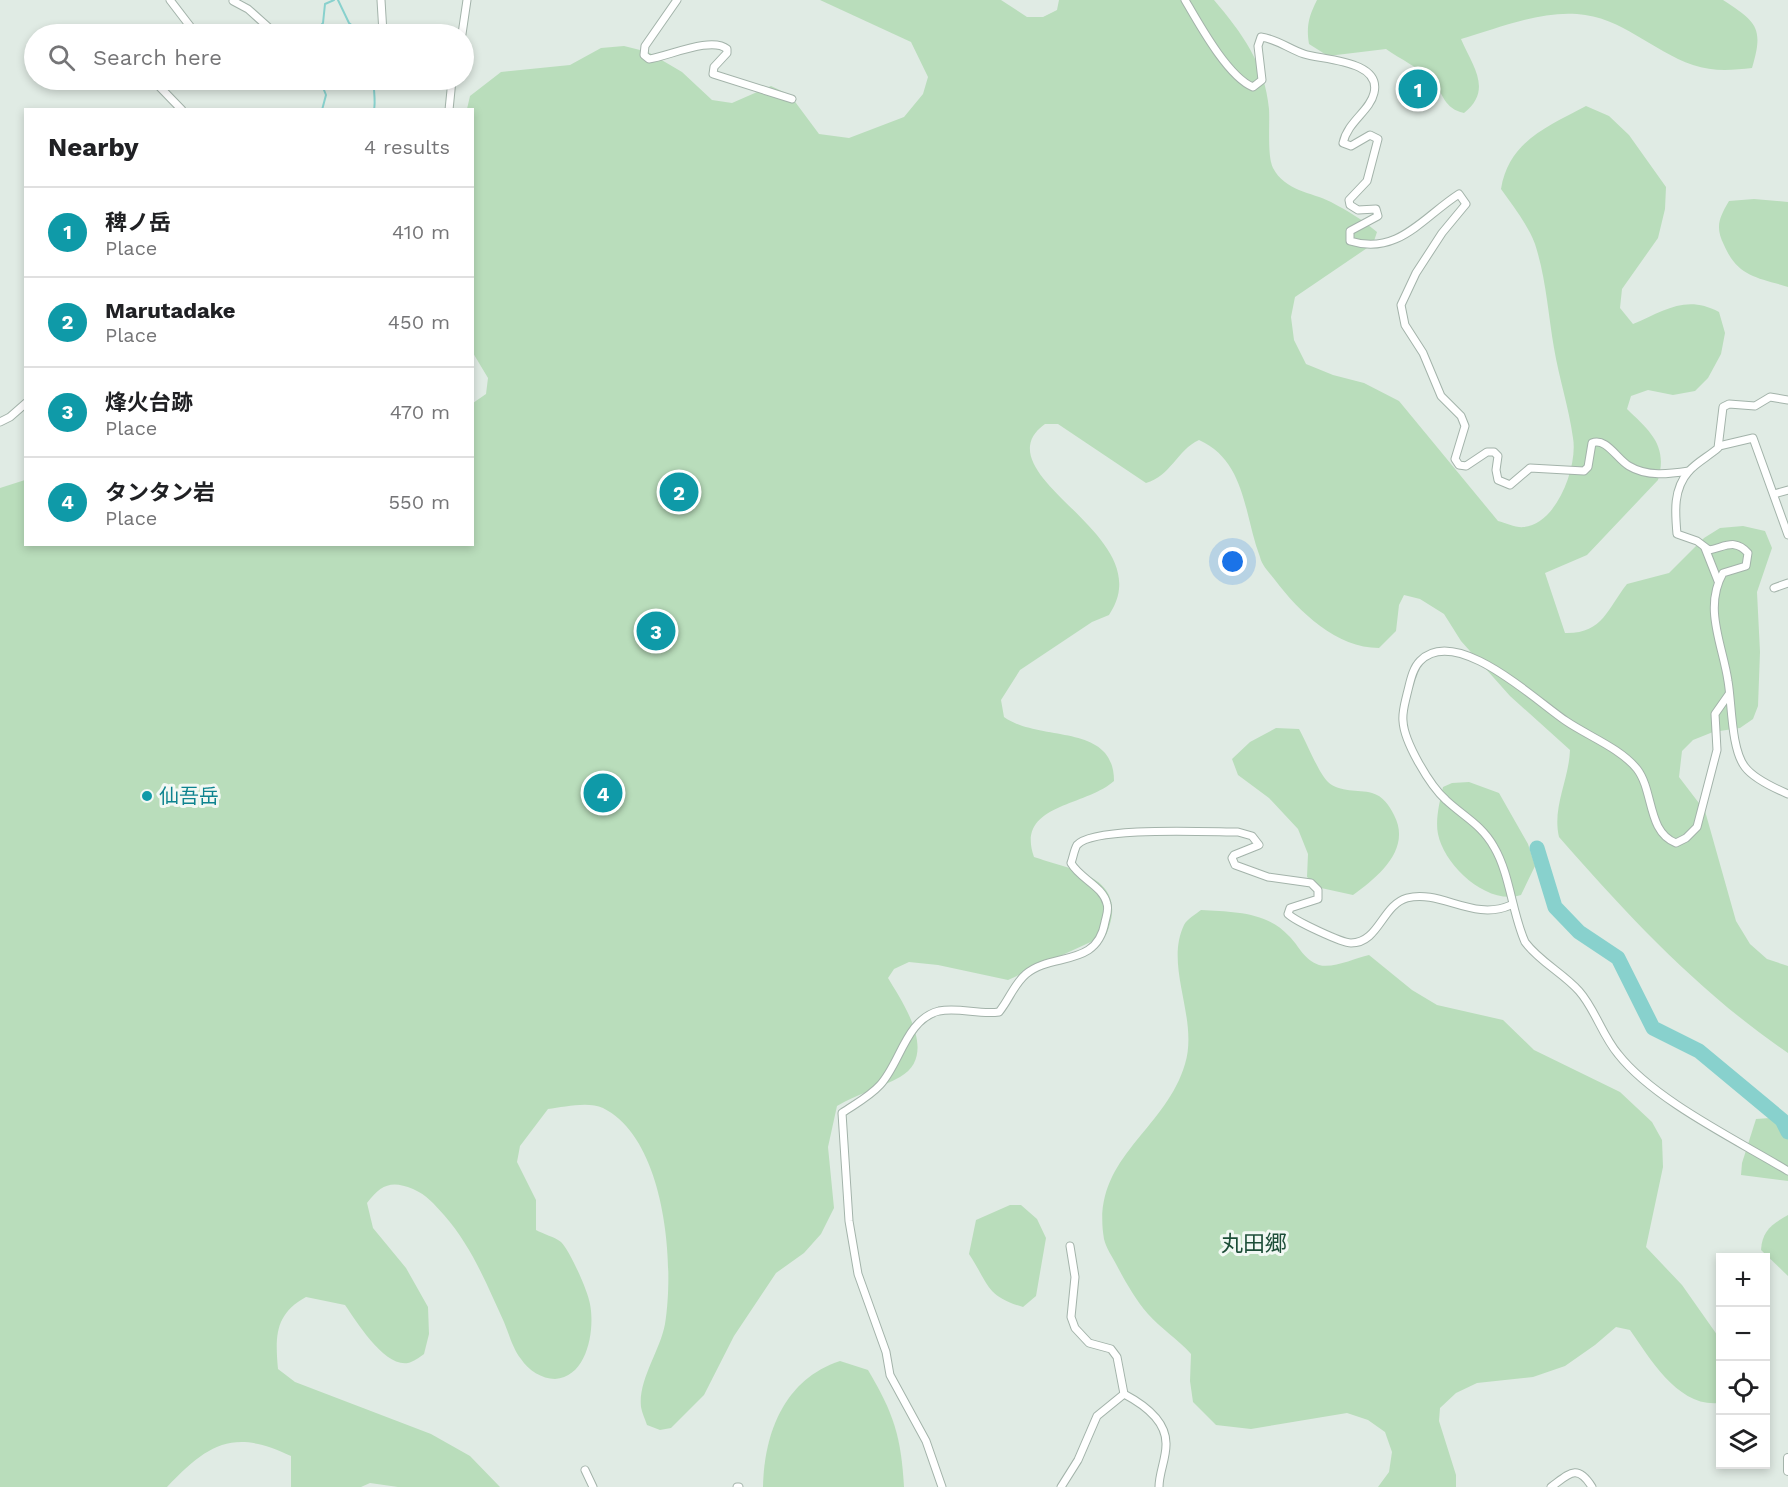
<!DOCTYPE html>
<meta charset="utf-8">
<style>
:root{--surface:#fff;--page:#f2f2f2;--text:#202124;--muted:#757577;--line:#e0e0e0;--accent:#2563eb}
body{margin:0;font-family:"Work Sans","Noto Sans JP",sans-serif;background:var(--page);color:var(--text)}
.controls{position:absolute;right:18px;bottom:18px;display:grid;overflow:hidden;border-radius:0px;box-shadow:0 3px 9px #0003}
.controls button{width:54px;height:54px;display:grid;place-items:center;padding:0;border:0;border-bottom:2px solid var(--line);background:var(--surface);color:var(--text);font:30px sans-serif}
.you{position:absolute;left:1233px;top:562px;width:21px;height:21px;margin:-15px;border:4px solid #fff;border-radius:50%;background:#1a73e8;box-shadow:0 0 0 9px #1a73e833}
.badge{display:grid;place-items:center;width:39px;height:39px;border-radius:50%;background:var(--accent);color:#fff;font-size:20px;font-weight:700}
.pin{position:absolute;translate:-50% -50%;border:3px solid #fff;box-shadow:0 2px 6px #0006}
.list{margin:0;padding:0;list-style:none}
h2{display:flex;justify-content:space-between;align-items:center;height:78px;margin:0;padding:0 24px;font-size:26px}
h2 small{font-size:20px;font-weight:400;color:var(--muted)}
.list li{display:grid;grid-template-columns:39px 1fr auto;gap:18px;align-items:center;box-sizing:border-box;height:90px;padding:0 24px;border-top:2px solid var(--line)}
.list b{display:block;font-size:22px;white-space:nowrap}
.list p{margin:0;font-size:20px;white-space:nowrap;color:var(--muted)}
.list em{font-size:20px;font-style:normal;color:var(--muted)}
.icon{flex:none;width:33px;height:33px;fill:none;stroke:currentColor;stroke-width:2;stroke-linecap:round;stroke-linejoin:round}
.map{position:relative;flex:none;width:1788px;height:1487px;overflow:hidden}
.search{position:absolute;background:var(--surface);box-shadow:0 3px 9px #0003;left:24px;top:24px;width:450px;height:66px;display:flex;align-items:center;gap:15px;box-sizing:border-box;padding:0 21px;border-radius:33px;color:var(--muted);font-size:22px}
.panel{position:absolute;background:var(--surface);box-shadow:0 3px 9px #0003;left:24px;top:108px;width:450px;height:438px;border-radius:0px}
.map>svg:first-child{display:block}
.green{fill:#b9ddbb}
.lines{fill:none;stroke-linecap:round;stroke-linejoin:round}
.stream{stroke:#88d1cd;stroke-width:2}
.river{stroke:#88d1cd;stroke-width:15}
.minor-casing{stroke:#a3b3aa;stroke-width:9}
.tertiary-casing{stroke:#a3b3aa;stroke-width:10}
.minor{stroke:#fff;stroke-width:7}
.tertiary{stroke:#fff;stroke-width:8}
.culture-dot{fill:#0f9aa8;stroke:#f1f8f3;stroke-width:2}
.labels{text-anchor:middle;stroke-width:6;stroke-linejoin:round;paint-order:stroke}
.culture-label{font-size:20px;fill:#0d838f;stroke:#f1f8f3;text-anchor:start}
.quarter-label{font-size:22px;fill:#1d4e38;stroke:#f1f8f3}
</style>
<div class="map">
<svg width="1788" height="1487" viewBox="0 0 1788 1487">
<rect width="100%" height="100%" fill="#e0ebe4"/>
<!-- green -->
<g class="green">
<path d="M820,0H1001L1027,17H1043L1057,10L1059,0H1214C1242,33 1265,64 1269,109C1270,123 1267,156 1273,168C1285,191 1311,192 1331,202C1348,211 1363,220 1377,232L1373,244L1295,297L1291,317L1294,340L1306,364L1333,375L1364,383L1399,401L1498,521C1506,523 1516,528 1524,527C1557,524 1578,466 1573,438C1569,408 1559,378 1554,348C1548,313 1546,278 1535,244C1528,225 1513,206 1501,189C1509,141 1547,127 1586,106L1609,116L1629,135L1666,187L1665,209L1658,238L1622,289L1620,308L1633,324C1664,311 1686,294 1719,312L1725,333L1721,354L1708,378L1695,391L1673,395L1648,390L1631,396L1627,409C1651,432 1668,446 1658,480L1587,555L1545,573L1565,633C1603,634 1607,609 1627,584L1669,573L1704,538L1720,528L1743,526L1765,531L1772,548L1757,592L1760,652L1758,706L1753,719L1740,728L1713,732L1693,740L1682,751L1679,777L1705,811L1736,921L1750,944L1767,959L1788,966V1053C1700,993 1629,917 1559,837C1552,807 1569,780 1570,750L1510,696L1461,641L1444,614L1420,599L1404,595L1399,605L1396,631L1379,648C1337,648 1299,612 1275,580C1270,573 1262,566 1260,557C1244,515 1246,461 1199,440C1177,450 1171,476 1146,483L1058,424H1045C1038,429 1031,436 1030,446C1026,488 1125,532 1119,589C1118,599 1114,607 1109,615L1092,622L1020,670L1001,700L1004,717C1040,743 1114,722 1114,781C1085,807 1015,804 1034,857C1075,871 1131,877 1106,935L1008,980L938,965L909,962L894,969L888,978C903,1003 939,1055 900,1077C880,1088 857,1094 837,1106L828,1147L834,1208L821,1234L804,1253L776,1273L734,1336L704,1395L671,1428L660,1430L647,1425C645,1419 642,1413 641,1407C638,1380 660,1351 665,1324C675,1262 665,1139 603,1108C588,1101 564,1107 548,1109L520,1146L517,1162L536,1200V1230C543,1234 555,1237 561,1242C570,1251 588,1291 590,1304C595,1329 588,1377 555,1379C542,1379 528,1370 521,1359C513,1349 509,1334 504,1322C486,1283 472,1247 444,1215C434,1204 427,1195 413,1189C392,1180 381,1184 367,1203L373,1228L406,1268L428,1307L429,1334L424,1354C420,1357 413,1362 408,1363C384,1367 357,1322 345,1305L306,1297C275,1314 275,1336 278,1369L295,1382L431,1434L470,1456L500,1487H398L370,1483L361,1487H291V1456C233,1428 208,1444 167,1487H0V488L25,480L26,544H472L473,403L486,394L488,378L473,353L472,110L467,109L470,96L501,72L570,65L601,48L624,46L648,52L682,72L712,100L732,103L771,86L790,95L819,134L849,138L904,117L923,94L928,77L911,42Z"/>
<path d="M1317,0H1723C1757,22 1764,28 1752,68C1733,70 1713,72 1693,65C1652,51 1622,17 1577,14C1539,11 1496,29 1461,39C1473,67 1493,90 1464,113C1443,108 1445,95 1432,81C1420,68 1400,59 1386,49L1328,56L1309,44C1306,26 1309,16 1317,0Z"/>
<path d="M1754,199L1788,202V287C1756,277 1738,277 1724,245C1715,227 1719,218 1729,201Z"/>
<path d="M1276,728L1299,729C1307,743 1318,772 1328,782C1340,793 1358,789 1372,793C1383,796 1389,805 1394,815C1412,849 1378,877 1353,895L1321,888L1307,877L1308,854L1298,829L1269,798L1238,775L1232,759L1250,742Z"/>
<path d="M1469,782L1499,793L1528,844L1535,866L1521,895C1487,906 1444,865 1438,834C1435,819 1440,801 1443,787L1452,783Z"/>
<path d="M1201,910C1232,912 1266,911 1289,936C1300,947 1303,959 1319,965C1333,969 1355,958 1369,955L1412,990L1437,1005L1503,1020L1534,1050L1620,1092L1652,1122L1662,1140L1663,1167L1646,1247L1682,1285L1720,1339V1403C1679,1408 1651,1360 1630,1330L1616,1327L1595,1345L1565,1366L1533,1377L1477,1383L1456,1393L1440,1408L1439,1421L1456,1475V1487H1378L1389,1472L1392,1452L1385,1432L1368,1420L1347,1413L1251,1429L1216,1425L1193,1402L1190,1381L1191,1354C1178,1339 1160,1328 1148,1314C1135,1299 1125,1281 1116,1264C1112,1256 1106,1248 1104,1239C1090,1158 1165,1132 1185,1064C1199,1018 1164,967 1184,925C1187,919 1196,914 1201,910Z"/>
<path d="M1770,1118L1788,1121V1181L1741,1175L1742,1163L1756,1119Z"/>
<path d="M1010,1205H1021L1037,1219L1046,1238L1036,1296L1023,1307C985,1296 989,1284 969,1254L976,1220Z"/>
<path d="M1788,1215V1276L1761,1250C1762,1231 1772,1224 1788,1215Z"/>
<path d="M840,1361L868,1370C894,1414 901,1436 904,1487H763C764,1432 785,1379 840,1361Z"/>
</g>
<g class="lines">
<!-- stream -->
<g class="stream">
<path d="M338,0L349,23L363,34"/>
<path d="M360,31L364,28L377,26"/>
<path d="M317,34V30L323,23L325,4L334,0"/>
<path d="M320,80L326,95L322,110"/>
<path d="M374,80C373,90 376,99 374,110"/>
</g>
<!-- river -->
<path class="river" d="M1537,848L1555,907L1579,932L1618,958L1653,1028L1699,1051L1782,1120L1788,1132"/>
<defs>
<g id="minor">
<path d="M170,0L196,34"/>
<path d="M677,0L645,46L644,55L649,59C669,56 712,36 727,49V53L714,67L713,74L792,99"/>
<path d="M1185,0C1199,24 1228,77 1253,87L1262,80L1258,46L1261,37C1277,39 1289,49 1304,54C1322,60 1382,60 1374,93C1370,111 1348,121 1343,143L1351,146L1370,135L1378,139L1367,181L1349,200L1350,205L1358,210L1376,209L1378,216L1350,231V241C1398,256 1423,217 1459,194L1466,204L1442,233L1416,273L1401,305L1405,325L1423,353L1441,396L1461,416L1465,426L1455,459L1459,465L1466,466L1487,452H1494L1498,456L1496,470L1498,480L1510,485L1530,468L1584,471L1588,467L1592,443C1606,437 1617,459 1629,466C1647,477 1669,474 1689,471"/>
<path d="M233,1L248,9L276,34"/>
<path d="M123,34L134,30L151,34"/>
<path d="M380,34L383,33L381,0"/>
<path d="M462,34L467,0"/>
<path d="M153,80L182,110"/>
<path d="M449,110L452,80"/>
<path d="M1788,400L1770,397L1755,406L1729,404L1723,407L1718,448C1709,456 1697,462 1689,471C1673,489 1675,512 1677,534L1697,541L1709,550C1725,547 1735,538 1748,553L1746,566L1723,573C1703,608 1723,646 1728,681C1732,704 1731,749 1745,767C1754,779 1774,788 1788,794"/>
<path d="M0,422L10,417L26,403"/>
<path d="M1719,446L1753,438L1788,535"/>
<path d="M1774,494L1788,490"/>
<path d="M1705,548L1718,581"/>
<path d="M1774,588L1788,583"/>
<path d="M1729,694L1715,714L1717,750L1697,827L1686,838L1676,843C1647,832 1654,791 1637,769C1620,748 1588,736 1566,721C1536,701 1456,624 1420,661C1412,669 1410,683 1407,694C1405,703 1402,712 1403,721C1404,742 1430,786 1446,800C1463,816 1482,825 1494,847C1510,874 1512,913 1525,942C1540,962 1563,973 1579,991C1595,1009 1602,1035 1618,1054C1654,1100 1737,1140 1788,1171"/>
<path d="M1070,1246L1075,1277L1071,1317L1075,1328L1089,1343L1111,1349L1117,1357L1124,1394C1143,1404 1167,1421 1166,1445C1166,1459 1159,1473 1159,1487"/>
<path d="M585,1470L593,1487"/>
<path d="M737,1487H739"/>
<path d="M942,1487L926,1441L890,1375L886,1352L858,1274L849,1221L842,1113C855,1104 869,1097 880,1085C900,1064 906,1019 939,1011C959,1007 979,1015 999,1012C1009,1000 1014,984 1026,974C1052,952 1097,968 1105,922C1106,917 1109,910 1107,904C1103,886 1080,879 1071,863C1073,858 1074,850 1077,845C1093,826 1210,832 1238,832L1252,836L1259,845L1234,855L1232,858L1235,865L1268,877L1311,883L1318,890V899L1290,908L1288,914C1295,921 1342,943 1351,943C1379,943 1382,905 1407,898C1441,889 1473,922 1511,905"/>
<path d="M1061,1487L1078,1460L1097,1416L1124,1394"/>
<path d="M1551,1487C1569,1474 1577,1463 1592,1487"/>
</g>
<path id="tertiary" d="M1788,1458V1471"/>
</defs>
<!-- minor casing -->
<use href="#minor" class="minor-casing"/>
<!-- tertiary casing -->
<use href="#tertiary" class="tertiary-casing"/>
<!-- minor -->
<use href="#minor" class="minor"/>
<!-- tertiary -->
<use href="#tertiary" class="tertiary"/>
</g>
<!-- markers -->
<circle class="culture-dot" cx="147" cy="796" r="6"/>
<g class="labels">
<!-- culture labels -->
<g class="culture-label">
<text x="159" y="803">仙吾岳</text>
</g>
<!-- quarter labels -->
<g class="quarter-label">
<text x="1254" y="1251">丸田郷</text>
</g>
</g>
</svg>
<div class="controls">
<button>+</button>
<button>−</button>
<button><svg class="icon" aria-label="locate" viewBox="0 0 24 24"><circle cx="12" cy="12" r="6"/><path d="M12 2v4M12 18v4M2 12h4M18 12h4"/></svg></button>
<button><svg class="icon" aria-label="layers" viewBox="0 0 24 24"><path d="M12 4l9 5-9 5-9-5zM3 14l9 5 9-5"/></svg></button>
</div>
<div class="you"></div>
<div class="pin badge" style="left:1418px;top:89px;background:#0f9aa8">1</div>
<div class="pin badge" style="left:679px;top:492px;background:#0f9aa8">2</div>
<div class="pin badge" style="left:656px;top:631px;background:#0f9aa8">3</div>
<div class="pin badge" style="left:603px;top:793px;background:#0f9aa8">4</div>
<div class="search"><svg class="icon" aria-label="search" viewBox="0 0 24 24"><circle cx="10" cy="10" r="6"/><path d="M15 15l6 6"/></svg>Search here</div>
<section class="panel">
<h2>Nearby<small>4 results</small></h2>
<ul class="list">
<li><span class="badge" style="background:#0f9aa8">1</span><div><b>稗ノ岳</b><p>Place</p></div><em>410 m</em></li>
<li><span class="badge" style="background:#0f9aa8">2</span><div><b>Marutadake</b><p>Place</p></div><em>450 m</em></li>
<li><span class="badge" style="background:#0f9aa8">3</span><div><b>烽火台跡</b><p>Place</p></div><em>470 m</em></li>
<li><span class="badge" style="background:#0f9aa8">4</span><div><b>タンタン岩</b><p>Place</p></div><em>550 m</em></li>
</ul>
</section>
</div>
